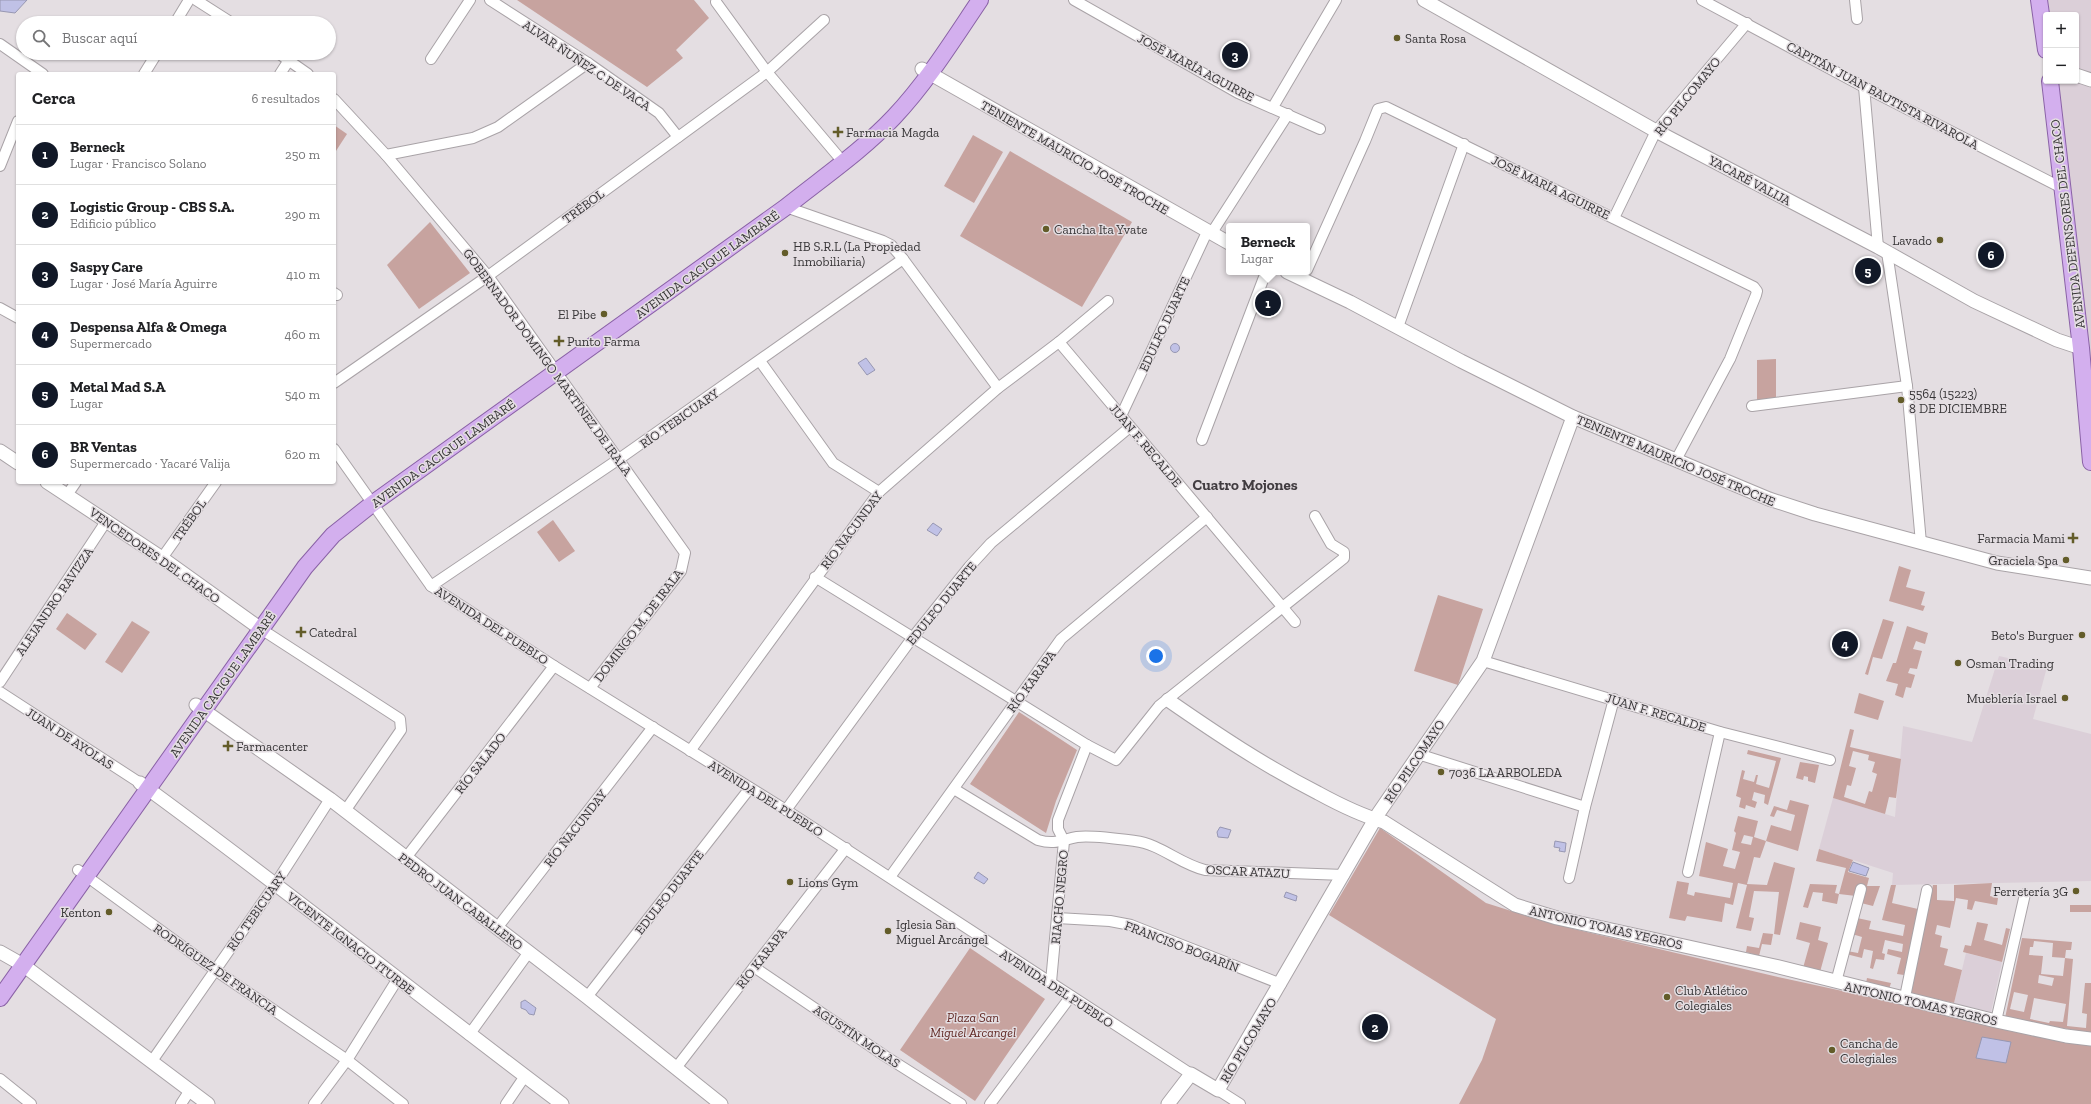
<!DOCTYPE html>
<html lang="es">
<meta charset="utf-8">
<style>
:root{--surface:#fff;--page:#f6f6f6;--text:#202124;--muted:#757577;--line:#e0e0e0;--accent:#111827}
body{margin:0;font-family:"Zilla Slab",serif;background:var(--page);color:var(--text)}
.controls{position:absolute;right:12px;top:12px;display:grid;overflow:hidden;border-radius:4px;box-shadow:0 1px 3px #0004}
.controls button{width:36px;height:36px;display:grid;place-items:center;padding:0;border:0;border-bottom:1px solid var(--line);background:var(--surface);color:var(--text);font:20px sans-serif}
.you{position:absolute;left:1156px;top:656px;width:14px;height:14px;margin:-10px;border:3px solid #fff;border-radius:50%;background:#1a73e8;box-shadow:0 0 0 6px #1a73e833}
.badge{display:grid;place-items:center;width:26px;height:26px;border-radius:50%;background:var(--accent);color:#fff;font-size:13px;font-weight:700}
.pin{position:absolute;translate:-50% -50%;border:2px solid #fff;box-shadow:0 1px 4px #0006}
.popup{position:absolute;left:1226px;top:223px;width:84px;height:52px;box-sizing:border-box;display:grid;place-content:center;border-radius:4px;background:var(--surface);filter:drop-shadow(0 1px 3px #0005);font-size:13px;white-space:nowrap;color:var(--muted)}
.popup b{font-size:15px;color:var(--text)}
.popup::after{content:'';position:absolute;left:50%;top:100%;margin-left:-8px;border:8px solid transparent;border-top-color:var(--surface)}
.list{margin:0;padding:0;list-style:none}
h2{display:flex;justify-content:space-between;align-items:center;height:52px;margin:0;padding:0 16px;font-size:17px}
h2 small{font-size:13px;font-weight:400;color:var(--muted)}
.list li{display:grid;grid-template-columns:26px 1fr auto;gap:12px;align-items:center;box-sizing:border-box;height:60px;padding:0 16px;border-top:1px solid var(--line)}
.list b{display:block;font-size:15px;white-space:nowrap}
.list p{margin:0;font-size:13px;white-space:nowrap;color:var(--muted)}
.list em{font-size:13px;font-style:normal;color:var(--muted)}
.icon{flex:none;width:22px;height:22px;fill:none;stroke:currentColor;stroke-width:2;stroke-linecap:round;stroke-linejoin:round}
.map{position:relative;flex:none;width:2091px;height:1104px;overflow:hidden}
.search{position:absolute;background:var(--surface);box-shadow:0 1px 3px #0004;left:16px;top:16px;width:320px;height:44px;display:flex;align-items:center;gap:10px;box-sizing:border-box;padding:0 14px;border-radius:22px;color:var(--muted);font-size:15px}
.panel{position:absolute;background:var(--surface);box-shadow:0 1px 3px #0004;left:16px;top:72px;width:320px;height:412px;border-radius:4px}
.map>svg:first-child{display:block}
.built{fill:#dbcfd8}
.green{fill:#c7a39f;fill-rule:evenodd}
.water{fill:#c0c1e6;stroke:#9797b2}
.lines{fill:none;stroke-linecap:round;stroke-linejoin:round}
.minor-casing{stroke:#a9a3a7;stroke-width:12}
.tertiary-casing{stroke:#a9a3a7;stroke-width:15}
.primary-casing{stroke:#8a62a6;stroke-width:18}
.minor{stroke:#fff;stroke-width:10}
.tertiary{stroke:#fff;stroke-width:13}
.primary{stroke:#d3afee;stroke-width:16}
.poi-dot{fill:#635c29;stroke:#e4dee2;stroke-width:1.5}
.labels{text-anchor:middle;stroke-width:3;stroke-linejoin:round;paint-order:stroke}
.poi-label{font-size:13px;fill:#373537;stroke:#e4dee2;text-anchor:start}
.street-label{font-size:13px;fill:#373537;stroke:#e4dee2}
.park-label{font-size:13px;font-style:italic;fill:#632b27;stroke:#e4dee2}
.quarter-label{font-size:15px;font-weight:bold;fill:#413c40;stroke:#e4dee2}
</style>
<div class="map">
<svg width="2091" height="1104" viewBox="0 0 2091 1104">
<rect width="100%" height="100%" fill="#e4dee2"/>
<!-- built -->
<g class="built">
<path d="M2048,0H2091V373L2058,81H2076V15H2050Z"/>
<path d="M1999,656L2047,667L2033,719L2091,734V881L1892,885L1893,873L1819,849L1833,798L1895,817L1903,726L1972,742Z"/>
<path d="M1966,953L2002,962L1991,1012L1954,1003Z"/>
</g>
<!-- green -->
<g class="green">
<path d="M517,0H694L709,18L676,50L683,58L647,87Z"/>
<path d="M334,125L347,134L334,154Z"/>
<path d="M973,135L1003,152L974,203L944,186Z"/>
<path d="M1010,151L1132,222L1082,307L960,236Z"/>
<path d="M430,222L470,273L419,309L387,265Z"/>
<path d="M1776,359V399L1757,400V360Z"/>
<path d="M553,520L575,551L559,562L537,532Z"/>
<path d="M1899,566L1911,570L1906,587L1925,592L1921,605L1925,606L1923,611L1889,601Z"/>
<path d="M1438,595L1483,609L1458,685L1414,671Z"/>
<path d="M67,613L97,634L85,650L56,629Z"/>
<path d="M1883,619L1894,622L1882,659L1873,657L1868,675L1865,674Z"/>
<path d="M132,621L150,632L122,673L105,662Z"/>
<path d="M1907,626L1928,633L1925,644L1916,641L1913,649L1922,651L1917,669L1910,668L1908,673L1915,675L1911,688L1906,687L1903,698L1895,695L1898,684L1886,681L1893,663H1896Z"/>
<path d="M1859,693L1884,701L1878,720L1854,713Z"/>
<path d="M1019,712L1077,750L1056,801L1046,833L970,784Z"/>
<path d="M1850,729L1854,730L1850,747L1901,759L1896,798L1889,797L1885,814L1833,798ZM1853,751L1869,755L1868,760L1875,762L1872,772L1877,774L1872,792L1869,791L1865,804L1844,797L1847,785L1851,786L1856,768L1849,766Z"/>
<path d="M1748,750L1781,758L1768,805L1764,803L1765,795L1754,792L1752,800L1757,802L1755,808L1746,805L1745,809L1739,807L1741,798L1736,796L1742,770L1745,771L1743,779L1754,782L1756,775H1758L1756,784L1769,788L1776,761L1747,754Z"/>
<path d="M1800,762L1819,765L1815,783L1808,781V777L1804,776L1803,780L1796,778Z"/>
<path d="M1790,800L1809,805L1798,851L1766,841L1760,858L1754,857L1747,884L1767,885L1774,862L1795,868L1780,935L1774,934L1779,892L1754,891L1749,917L1754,918L1751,931L1736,928L1747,885L1738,883L1733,905L1725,903L1722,922L1687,916L1685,921L1669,918L1677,881L1689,883L1687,894L1694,896L1695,892L1730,898L1733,883L1699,876L1706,842L1728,849L1723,866L1735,869L1740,852L1732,850L1736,833L1734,831L1738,816L1758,821L1754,837L1766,841L1771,825L1791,831L1795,815L1777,810L1774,817L1770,816L1774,806L1787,810ZM1744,835L1753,837L1751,845L1741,843Z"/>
<path d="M1380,828L1486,903L1524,915L1574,929L1778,977L2091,1045V1104H1459L1482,1060L1496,1019L1329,915Z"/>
<path d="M1819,849L1853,860L1848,872L1869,878L1867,886H1880L1873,906L1861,903L1865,886H1858L1856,896L1839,894L1837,904L1822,901L1823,893L1813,892L1808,908L1803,907L1810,884L1837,885L1835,893L1839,894L1846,868L1816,861Z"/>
<path d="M1992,883L1990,896L1998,898L1997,905L1975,901L1972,910L1967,909L1968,900L1956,898L1950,928L1937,925L1935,934L1942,936L1940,947L1948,949L1944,965L1962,970L1954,1003L1909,993L1933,885H1937V900L1954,901V885Z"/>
<path d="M1891,885H1896L1892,903L1918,909L1904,975L1897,974L1901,958L1887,954L1888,949L1902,952L1903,944L1885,940L1882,953L1885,954L1884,960L1876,959L1873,969L1870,968L1873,951L1864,949L1862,958L1846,954L1847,951L1858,953L1862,937L1852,934L1857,918L1871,921L1869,929L1903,936L1905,925L1882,920Z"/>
<rect x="2070" y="905" width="21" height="7"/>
<path d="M1800,922L1821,927L1818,940L1828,943L1820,972L1803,968L1810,943L1796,939Z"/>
<path d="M1977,922L1988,924L1984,940L2002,945L2006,928L2010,929L2002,962L1963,952L1965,945L1971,946Z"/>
<path d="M1763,933L1773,934L1771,945L1762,944L1759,956L1746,952L1747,946L1759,948Z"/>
<path d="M2022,938L2072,942L2071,950H2066L2065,958L2073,959L2067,1026L2086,1028L2087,1014L2082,1013L2085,983H2091V1033L2005,1018ZM2034,941L2053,943L2052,957L2065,958L2063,976L2041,974L2043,956L2029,955L2030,947H2033ZM2039,975L2054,978L2052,986L2038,983ZM2014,992L2028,995L2024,1012L2010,1009ZM2034,998L2066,1004L2063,1022L2050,1021L2049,1023L2030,1019Z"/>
<path d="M970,948L1045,999L975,1101L900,1050Z"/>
<path d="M1867,978L1891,983L1889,989L1866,983Z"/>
</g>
<!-- water -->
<g class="water">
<path d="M0,0H27L15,13L0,11Z"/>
<circle cx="1175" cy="348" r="4.5"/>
<path d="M866,358L875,370L867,375L858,363Z"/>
<path d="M933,523L942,529L937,536L927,530Z"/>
<path d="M1220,827L1231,830L1228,838L1218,837L1217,832Z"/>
<path d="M1555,841L1566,843L1565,852L1559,851L1560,848L1554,847Z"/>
<path d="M1853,862L1869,868L1866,876L1849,871Z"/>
<path d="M978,872L988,879L984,884L974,878Z"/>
<path d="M1286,892L1297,896L1296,901L1284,897Z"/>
<path d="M525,1000L536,1008L534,1015L529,1014L526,1010L521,1008V1002Z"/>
<path d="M1982,1037L2011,1042L2006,1063L1976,1058Z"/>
</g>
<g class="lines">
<defs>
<g id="minor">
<path d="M196,0L232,23"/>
<path d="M490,0L588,63L659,113L678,137"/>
<path d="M1074,0L1238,93L1320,129"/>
<path d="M1702,0L1864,87L2064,189"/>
<path d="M1855,0L1857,19"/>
<path d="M716,2L767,72L843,162"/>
<path d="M175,23L189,0"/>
<path d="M0,44L43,74"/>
<path d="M278,53L308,74"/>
<path d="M431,59L470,0"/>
<path d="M144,74L157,53"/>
<path d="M280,74L289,60"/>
<path d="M1864,87L1878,247"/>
<path d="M334,99L386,155L488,276L685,553L681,571L590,688"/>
<path d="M1273,107L1336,0"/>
<path d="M386,155L473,138L498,127L588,63"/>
<path d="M0,166L18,121"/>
<path d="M783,206L883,241L891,245L903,259L998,388"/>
<path d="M1614,218L1656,131L1747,23"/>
<path d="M1211,234L1288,114"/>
<path d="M1887,252L1907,386L1921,543"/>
<path d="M1307,270L1365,141L1378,109L1386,107L1754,287L1757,291L1756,295L1730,359L1676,460"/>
<path d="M334,293L337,295"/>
<path d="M0,308L18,318"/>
<path d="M1398,327L1464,144"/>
<path d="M1059,342L1295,622"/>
<path d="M760,361L833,463L879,492"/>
<path d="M334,383L488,276L767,72L824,20"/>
<path d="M1752,406L1907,386"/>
<path d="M1121,416L1207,232"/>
<path d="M1202,440L1266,272"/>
<path d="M334,449L431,586L554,666L786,810L1191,1074"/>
<path d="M67,495L76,482"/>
<path d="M162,558L216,482"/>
<path d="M815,577L1087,745L1116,760L1159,706L1344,558V552L1331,544L1315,516"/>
<path d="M431,586L619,459L903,259"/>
<path d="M261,629L400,719L401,730L345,811"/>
<path d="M1483,661L1720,732L1830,760"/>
<path d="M0,682L107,520"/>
<path d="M0,692L140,783"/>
<path d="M690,751L879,492L998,388L1059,342L1108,301"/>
<path d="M1418,754L1585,807"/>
<path d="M954,789L1038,840C1055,845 1061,840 1077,837C1091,835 1120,839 1135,841C1160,844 1180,864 1205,870L1344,875"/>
<path d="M786,810L913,637L969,567L991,543L1130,427"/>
<path d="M405,859L554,666"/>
<path d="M78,870L215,970L347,1060L403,1104"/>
<path d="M1688,872L1720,732"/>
<path d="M890,877L1061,639L1207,517"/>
<path d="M1569,878L1585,807L1614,699"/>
<path d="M1057,918L1110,921L1131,925L1281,984"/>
<path d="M497,928L653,727"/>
<path d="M754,967L885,1056L961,1104"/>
<path d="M1051,982L1064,841L1058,829V820L1087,745"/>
<path d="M1836,982L1861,889"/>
<path d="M587,997L750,788"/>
<path d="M1905,997L1927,890"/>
<path d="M1996,1021L2025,894"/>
<path d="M469,1035L529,952"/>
<path d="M152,1061L276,883L330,799"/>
<path d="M676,1068L846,848"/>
<path d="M0,1079L31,1104"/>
<path d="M1218,1090L1240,1104"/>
<path d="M181,1104L190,1090"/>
<path d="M314,1104L347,1060L397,980"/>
<path d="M506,1104L525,1076"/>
<path d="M990,1104L1071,996"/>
</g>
<g id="tertiary">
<path d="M1424,0L1656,131L1878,247L1974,301L2057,340L2081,348"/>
<path d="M922,69L1229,243"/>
<path d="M2076,75L2091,80"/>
<path d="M1287,272L1350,302L1461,361L1573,417L1769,499L1815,514L1997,563L2091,578"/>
<path d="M0,451L18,463"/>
<path d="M47,482L162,558L261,629"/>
<path d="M1168,700C1217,734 1265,766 1318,793C1340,805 1360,815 1384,822L1515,905L1557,918L1775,966L1996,1021L2066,1036L2091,1039"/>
<path d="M196,705L330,799L587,997L721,1104"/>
<path d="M140,783C283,887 421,998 562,1104"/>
<path d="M0,952L23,965L208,1104"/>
<path d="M1168,1104L1191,1074L1218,1090L1378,814L1483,661L1573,417"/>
</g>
<g id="primary">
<path d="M2039,0L2046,50"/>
<path d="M2050,81L2081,348L2091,462"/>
<path d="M0,998L305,567L333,535L372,504L786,207C822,178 862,151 894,117C927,82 953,40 980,0"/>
</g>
</defs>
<!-- minor casing -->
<use href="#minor" class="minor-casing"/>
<!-- tertiary casing -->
<use href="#tertiary" class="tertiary-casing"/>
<!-- primary casing -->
<use href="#primary" class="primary-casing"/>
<!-- minor -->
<use href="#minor" class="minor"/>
<!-- tertiary -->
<use href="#tertiary" class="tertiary"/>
<!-- primary -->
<use href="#primary" class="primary"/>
</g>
<!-- markers -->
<g class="poi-dot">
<circle cx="1397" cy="38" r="4"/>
<path d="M836 126h4v4h4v4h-4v4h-4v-4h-4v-4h4z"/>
<circle cx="1046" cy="229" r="4"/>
<circle cx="1940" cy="240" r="4"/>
<circle cx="785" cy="253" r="4"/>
<circle cx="604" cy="314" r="4"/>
<path d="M557 335h4v4h4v4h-4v4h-4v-4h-4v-4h4z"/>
<circle cx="1901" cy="400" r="4"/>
<path d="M2071 532h4v4h4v4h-4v4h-4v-4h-4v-4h4z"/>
<circle cx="2066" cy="560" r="4"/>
<path d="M299 626h4v4h4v4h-4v4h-4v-4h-4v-4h4z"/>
<circle cx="2082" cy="635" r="4"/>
<circle cx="1958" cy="663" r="4"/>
<circle cx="2065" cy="698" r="4"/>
<path d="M226 740h4v4h4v4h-4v4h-4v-4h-4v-4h4z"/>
<circle cx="1441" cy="772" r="4"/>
<circle cx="790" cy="882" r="4"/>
<circle cx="2076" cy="891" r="4"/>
<circle cx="109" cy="912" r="4"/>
<circle cx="888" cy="931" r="4"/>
<circle cx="1667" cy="997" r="4"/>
<circle cx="1832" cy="1050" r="4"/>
</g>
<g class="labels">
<!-- poi labels -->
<g class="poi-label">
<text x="1405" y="43">Santa Rosa</text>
<text x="846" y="137">Farmacia Magda</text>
<text x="1054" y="234">Cancha Ita Yvate</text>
<text x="1932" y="245" text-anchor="end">Lavado</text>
<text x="793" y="251">HB S.R.L (La Propiedad<tspan x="793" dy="15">Inmobiliaria)</tspan></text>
<text x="596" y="319" text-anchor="end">El Pibe</text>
<text x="567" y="346">Punto Farma</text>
<text x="1909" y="398">5564 (15223)<tspan x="1909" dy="15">8 DE DICIEMBRE</tspan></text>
<text x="2065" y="543" text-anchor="end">Farmacia Mami</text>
<text x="2058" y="565" text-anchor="end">Graciela Spa</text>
<text x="309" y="637">Catedral</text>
<text x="2074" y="640" text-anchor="end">Beto's Burguer</text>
<text x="1966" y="668">Osman Trading</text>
<text x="2057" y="703" text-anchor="end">Mueblería Israel</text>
<text x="236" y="751">Farmacenter</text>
<text x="1449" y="777">7036 LA ARBOLEDA</text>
<text x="798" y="887">Lions Gym</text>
<text x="2068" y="896" text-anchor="end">Ferretería 3G</text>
<text x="101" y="917" text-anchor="end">Kenton</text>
<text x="896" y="929">Iglesia San<tspan x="896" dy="15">Miguel Arcángel</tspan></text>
<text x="1675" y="995">Club Atlético<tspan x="1675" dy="15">Colegiales</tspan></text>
<text x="1840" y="1048">Cancha de<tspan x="1840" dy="15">Colegiales</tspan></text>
</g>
<!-- street labels -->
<g class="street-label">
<text transform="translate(587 65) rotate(34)" y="5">ALVAR ÑUÑEZ C DE VACA</text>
<text transform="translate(1196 67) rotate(28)" y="5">JOSÉ MARÍA AGUIRRE</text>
<text transform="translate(1883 95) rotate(28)" y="5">CAPITÁN JUAN BAUTISTA RIVAROLA</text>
<text transform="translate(1687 96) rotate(-51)" y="5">RÍO PILCOMAYO</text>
<text transform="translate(1075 157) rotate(30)" y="5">TENIENTE MAURICIO JOSÉ TROCHE</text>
<text transform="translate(1750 180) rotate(28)" y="5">YACARÉ VALIJA</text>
<text transform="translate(1551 187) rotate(26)" y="5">JOSÉ MARÍA AGUIRRE</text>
<text transform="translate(583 206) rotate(-36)" y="5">TRÉBOL</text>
<text transform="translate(2067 224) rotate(-97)" y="5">AVENIDA DEFENSORES DEL CHACO</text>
<text transform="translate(707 264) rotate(-36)" y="5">AVENIDA CACIQUE LAMBARÉ</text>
<text transform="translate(1164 324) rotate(-65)" y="5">EDULFO DUARTE</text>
<text transform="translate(548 362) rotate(54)" y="5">GOBERNADOR DOMINGO MARTÍNEZ DE IRALA</text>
<text transform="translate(679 418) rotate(-35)" y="5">RÍO TEBICUARY</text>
<text transform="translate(1146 445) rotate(50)" y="5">JUAN F. RECALDE</text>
<text transform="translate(443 453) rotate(-36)" y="5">AVENIDA CACIQUE LAMBARÉ</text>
<text transform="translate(1676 460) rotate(23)" y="5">TENIENTE MAURICIO JOSÉ TROCHE</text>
<text transform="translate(189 520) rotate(-55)" y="5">TRÉBOL</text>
<text transform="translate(851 530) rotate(-53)" y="5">RÍO ÑACUNDAY</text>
<text transform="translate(155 555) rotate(35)" y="5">VENCEDORES DEL CHACO</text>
<text transform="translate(54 601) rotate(-56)" y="5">ALEJANDRO RAVIZZA</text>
<text transform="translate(941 603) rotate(-51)" y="5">EDULFO DUARTE</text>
<text transform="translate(492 625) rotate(33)" y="5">AVENIDA DEL PUEBLO</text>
<text transform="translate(638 625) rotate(-53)" y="5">DOMINGO M. DE IRALA</text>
<text transform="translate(1031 681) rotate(-54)" y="5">RÍO KARAPA</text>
<text transform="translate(222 684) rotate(-55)" y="5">AVENIDA CACIQUE LAMBARÉ</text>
<text transform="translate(1656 712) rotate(17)" y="5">JUAN F. RECALDE</text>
<text transform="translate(70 738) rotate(33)" y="5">JUAN DE AYOLAS</text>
<text transform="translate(1414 761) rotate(-56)" y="5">RÍO PILCOMAYO</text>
<text transform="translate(480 763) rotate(-52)" y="5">RÍO SALADO</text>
<text transform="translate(766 798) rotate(32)" y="5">AVENIDA DEL PUEBLO</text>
<text transform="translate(575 828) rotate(-52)" y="5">RÍO ÑACUNDAY</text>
<text transform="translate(1248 871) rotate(3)" y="5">OSCAR ATAZU</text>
<text transform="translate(669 892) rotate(-52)" y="5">EDULFO DUARTE</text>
<text transform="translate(1059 897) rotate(-85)" y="5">RIACHO NEGRO</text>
<text transform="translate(461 901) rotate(37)" y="5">PEDRO JUAN CABALLERO</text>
<text transform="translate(256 911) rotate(-55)" y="5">RÍO TEBICUARY</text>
<text transform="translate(1606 927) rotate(13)" y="5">ANTONIO TOMAS YEGROS</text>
<text transform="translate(351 943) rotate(38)" y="5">VICENTE IGNACIO ITURBE</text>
<text transform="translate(1182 946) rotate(21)" y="5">FRANCISO BOGARÍN</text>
<text transform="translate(761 958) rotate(-52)" y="5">RÍO KARAPA</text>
<text transform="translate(216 969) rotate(35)" y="5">RODRÍGUEZ DE FRANCIA</text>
<text transform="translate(1057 988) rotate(33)" y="5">AVENIDA DEL PUEBLO</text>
<text transform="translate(1921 1003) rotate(13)" y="5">ANTONIO TOMAS YEGROS</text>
<text transform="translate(857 1036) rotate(34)" y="5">AGUSTÍN MOLAS</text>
<text transform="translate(1248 1040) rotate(-59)" y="5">RÍO PILCOMAYO</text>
</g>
<!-- park labels -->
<g class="park-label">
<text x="973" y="1022">Plaza San<tspan x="973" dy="15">Miguel Arcangel</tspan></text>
</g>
<!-- quarter labels -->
<g class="quarter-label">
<text x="1245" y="490">Cuatro Mojones</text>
</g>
</g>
</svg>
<div class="controls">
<button>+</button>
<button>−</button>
</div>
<div class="you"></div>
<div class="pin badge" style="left:1268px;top:303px">1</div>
<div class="popup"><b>Berneck</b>Lugar</div>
<div class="pin badge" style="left:1375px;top:1027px">2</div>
<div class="pin badge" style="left:1235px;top:55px">3</div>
<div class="pin badge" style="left:1845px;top:644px">4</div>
<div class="pin badge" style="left:1868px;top:271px">5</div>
<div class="pin badge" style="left:1991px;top:255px">6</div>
<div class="search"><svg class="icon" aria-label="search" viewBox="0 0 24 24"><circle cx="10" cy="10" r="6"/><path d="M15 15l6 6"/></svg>Buscar aquí</div>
<section class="panel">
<h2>Cerca<small>6 resultados</small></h2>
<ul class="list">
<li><span class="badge">1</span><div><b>Berneck</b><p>Lugar · Francisco Solano</p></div><em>250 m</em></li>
<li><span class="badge">2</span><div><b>Logistic Group - CBS S.A.</b><p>Edificio público</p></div><em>290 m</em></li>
<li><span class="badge">3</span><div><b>Saspy Care</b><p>Lugar · José María Aguirre</p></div><em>410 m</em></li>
<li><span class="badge">4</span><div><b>Despensa Alfa &amp; Omega</b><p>Supermercado</p></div><em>460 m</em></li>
<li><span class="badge">5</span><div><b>Metal Mad S.A</b><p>Lugar</p></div><em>540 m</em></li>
<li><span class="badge">6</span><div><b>BR Ventas</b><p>Supermercado · Yacaré Valija</p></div><em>620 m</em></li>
</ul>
</section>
</div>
